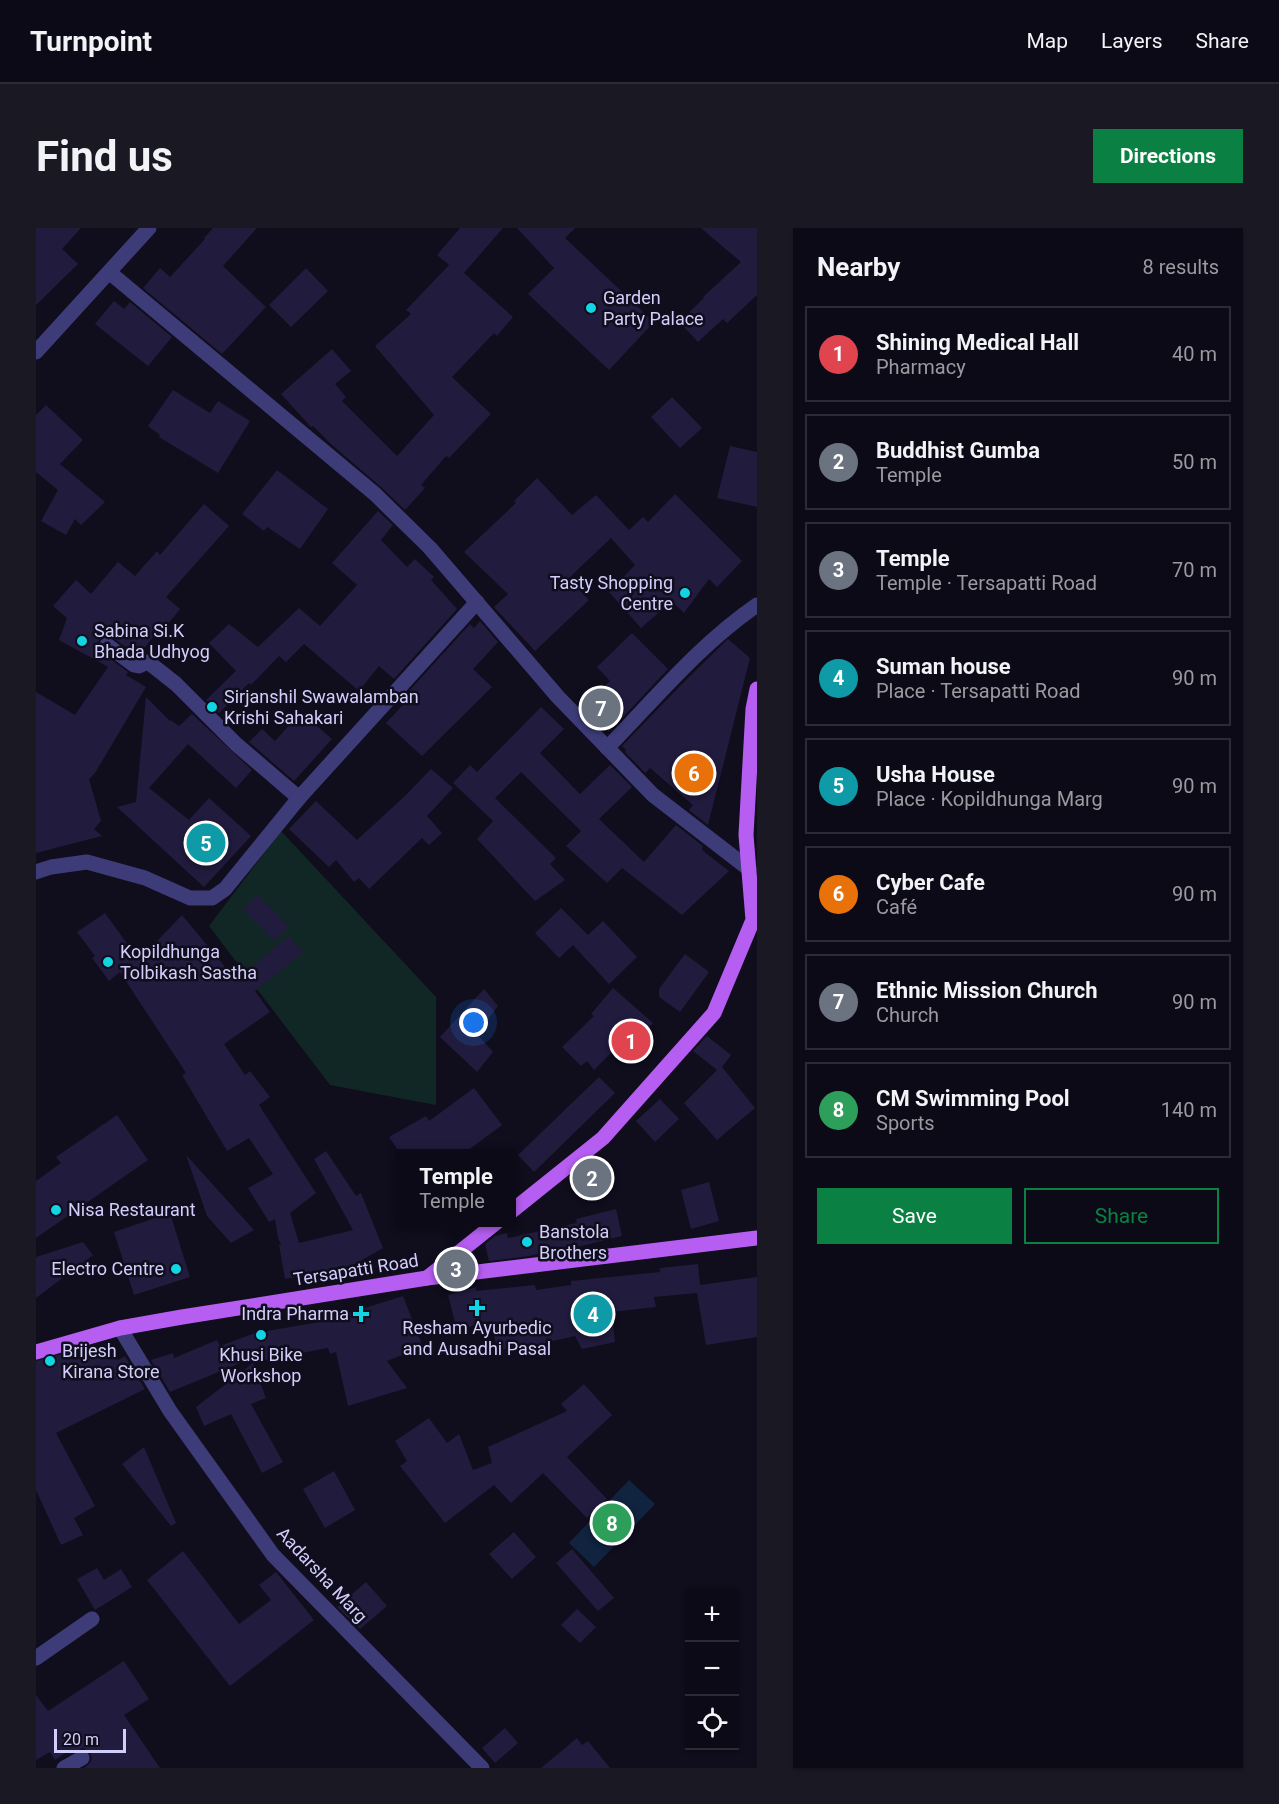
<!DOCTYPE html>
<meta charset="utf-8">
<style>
:root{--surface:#0c0a16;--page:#1a1823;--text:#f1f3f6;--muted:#9a9aa1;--line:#2c2b35;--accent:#0b8043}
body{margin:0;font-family:Roboto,sans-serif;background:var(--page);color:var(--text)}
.controls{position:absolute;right:18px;bottom:18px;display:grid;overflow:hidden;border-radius:0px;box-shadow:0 2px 4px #0004}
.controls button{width:54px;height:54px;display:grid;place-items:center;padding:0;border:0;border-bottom:2px solid var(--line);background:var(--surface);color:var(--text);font:30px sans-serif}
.scale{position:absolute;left:18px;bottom:15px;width:72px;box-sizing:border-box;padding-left:6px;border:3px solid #d2cefb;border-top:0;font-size:16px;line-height:21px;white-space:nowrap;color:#d2cefb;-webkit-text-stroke:4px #100d1d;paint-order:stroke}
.you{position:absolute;left:438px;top:795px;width:21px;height:21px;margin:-15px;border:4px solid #fff;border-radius:50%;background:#1a73e8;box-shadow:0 0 0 9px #1a73e833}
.badge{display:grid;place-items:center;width:39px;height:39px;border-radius:50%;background:var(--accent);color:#fff;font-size:20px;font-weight:700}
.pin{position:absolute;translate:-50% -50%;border:3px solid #fff;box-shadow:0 2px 6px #0006}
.popup{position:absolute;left:360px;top:921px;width:120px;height:78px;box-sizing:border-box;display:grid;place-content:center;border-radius:0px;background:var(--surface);filter:drop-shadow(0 2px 4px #0005);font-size:20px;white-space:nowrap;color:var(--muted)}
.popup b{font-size:22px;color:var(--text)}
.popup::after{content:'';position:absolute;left:50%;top:100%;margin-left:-12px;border:12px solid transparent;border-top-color:var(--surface)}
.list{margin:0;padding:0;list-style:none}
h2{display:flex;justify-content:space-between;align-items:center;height:78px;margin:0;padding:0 24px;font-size:26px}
h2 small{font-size:20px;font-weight:400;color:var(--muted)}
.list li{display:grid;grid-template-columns:39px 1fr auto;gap:18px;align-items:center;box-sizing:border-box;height:96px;margin:0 12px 12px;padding:0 12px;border:2px solid var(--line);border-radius:0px}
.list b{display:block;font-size:22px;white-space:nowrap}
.list p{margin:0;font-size:20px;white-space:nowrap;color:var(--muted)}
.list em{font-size:20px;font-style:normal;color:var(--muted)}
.actions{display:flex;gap:12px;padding:18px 24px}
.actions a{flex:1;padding:14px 0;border:2px solid var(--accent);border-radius:0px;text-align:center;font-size:21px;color:var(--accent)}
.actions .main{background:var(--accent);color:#fff}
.icon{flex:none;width:33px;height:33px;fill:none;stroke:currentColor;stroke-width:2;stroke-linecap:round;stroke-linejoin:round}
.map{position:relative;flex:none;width:721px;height:1540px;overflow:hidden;border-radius:0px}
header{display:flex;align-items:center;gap:36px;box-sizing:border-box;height:84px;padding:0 30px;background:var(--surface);border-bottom:2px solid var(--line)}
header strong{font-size:28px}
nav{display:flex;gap:33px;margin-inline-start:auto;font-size:21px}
.intro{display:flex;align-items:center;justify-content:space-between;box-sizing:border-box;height:144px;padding:0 36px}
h1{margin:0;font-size:42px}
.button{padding:15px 27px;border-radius:0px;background:var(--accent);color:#fff;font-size:21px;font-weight:700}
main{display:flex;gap:36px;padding:0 36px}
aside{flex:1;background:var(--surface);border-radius:0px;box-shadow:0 2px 4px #0004}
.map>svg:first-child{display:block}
.green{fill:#112725}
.water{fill:#10233f}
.building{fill:#211b3d}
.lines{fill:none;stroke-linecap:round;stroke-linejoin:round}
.minor{stroke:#3d3c79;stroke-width:15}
.major{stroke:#b65ef2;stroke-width:15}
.poi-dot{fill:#12d5e3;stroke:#100d1d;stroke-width:2}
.labels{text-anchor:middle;stroke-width:5;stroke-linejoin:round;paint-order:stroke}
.poi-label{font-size:18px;fill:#d2cefb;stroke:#100d1d;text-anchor:start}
.street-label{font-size:18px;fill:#d2cefb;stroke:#100d1d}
</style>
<header>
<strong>Turnpoint</strong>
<nav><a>Map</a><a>Layers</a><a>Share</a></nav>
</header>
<div class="intro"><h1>Find us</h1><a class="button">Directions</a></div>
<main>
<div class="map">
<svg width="721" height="1540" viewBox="0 0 721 1540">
<rect width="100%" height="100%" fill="#100d1d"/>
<!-- green -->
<path class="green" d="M245,603L400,769V877L294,857L173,698Z"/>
<!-- water -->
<path class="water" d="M593,1252L619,1276L558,1339L533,1315Z"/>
<!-- building -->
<g class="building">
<path d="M0,0H45L26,21L42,36L0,77Z"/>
<path d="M177,0H221L187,38L230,79L186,126L107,60L124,40L134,49L169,11L168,10Z"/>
<path d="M424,0H467L428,45L477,89L461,108L458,105L416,149L455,186L413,230L410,228L385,257L389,260L369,282L345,259L296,217L277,198L275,199L245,166L296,121L315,143L299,156L310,169L306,173L361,228L398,187L339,118L375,86L370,82L413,37L401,27Z"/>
<path d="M481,0H539L529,10L618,94L573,142L492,66L518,40Z"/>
<path d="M665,0H721V67L691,95L687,91L662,114L643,94L668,70L667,69L705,34Z"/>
<path d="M270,40L292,63L255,99L233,77Z"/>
<path d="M78,73L88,81L94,74L136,109L112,138L59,96Z"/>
<path d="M137,162L174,185L182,173L214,193L182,245L123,209L124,207L112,198Z"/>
<path d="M636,169L666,200L644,220L615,189Z"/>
<path d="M10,177L47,212L24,236L69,274L45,297L39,291L30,307L5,293L22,262L0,244V187Z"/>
<path d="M694,218L721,224V279L681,270Z"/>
<path d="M241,242L292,281L264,321L231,299L228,303L206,286Z"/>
<path d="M501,250L536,287L560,267L593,302L607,289L612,294L639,266L706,333L681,359L673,351L648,385L636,373L605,400L573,364L599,337L575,310L532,351L553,372L499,423L458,379L472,366L428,324L480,275L478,273Z"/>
<path d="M168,276L193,298L130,369L144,381L132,396L129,394L102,428L73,407L67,408L61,415L65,424L92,444L90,447L110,459L59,545L53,551L65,593L58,601L66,608L0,625V464L39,487L72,439L23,412L31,390L17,378L40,352L55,366L82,334L99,348L121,323L124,327Z"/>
<path d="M342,283L357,297L345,312L371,339L379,331L398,349L395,352L421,381L358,451L343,438L323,463L268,416L250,434L243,428L215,457L213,455L183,485L170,472L200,443L173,415L193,396L222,419L263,380L284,398L321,357L296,335Z"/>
<path d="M444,393L462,414L437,441L456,459L386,528L350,495L377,466L373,463L434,396L438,400Z"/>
<path d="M596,405L632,441L573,504L548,479L574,453L561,439Z"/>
<path d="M692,411L714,430L672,597L653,582L657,577L614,540L609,545L589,524L590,522L586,518L650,452Z"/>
<path d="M110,469L134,493L135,492L143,498L156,486L216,542L200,560L152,516L113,560L153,592L173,570L215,608L168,659L81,579L100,574Z"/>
<path d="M505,479L528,501L504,525L544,566L574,537L596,559L563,591L608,634L640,597L667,618L666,622L693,643L646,687L586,640L571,655L530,618L545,603L485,544L459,570L520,630L514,636L529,652L499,673L441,611L457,593L417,555L434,537L441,544Z"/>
<path d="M265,484L296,511L258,553L213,514L226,501L239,513Z"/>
<path d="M395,541L417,560L391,588L406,605L393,617L386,610L333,661L323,650L318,654L300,632L293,639L253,601L280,573L321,612L369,568Z"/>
<path d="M222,667L253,699L238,713L207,681Z"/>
<path d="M525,680L552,707L567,693L601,729L573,756L537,717L523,730L499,705Z"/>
<path d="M69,685L103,732L146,687L200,752L253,708L267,725L219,763L234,784L188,816L209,847L214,843L234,869L223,877L280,965L254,985L263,1015L317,1002L278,931L290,923L320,968L325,965L347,1020L319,1036L282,1046V1045L273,1046L266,1051L265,1048L249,1051L243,1017L245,1016L242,1010L239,991L233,994L212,960L237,946L213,910L191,923L146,847L150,845L84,744L73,753L56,730L59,728L41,704Z"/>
<path d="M649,726L673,744L644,784L623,769V761Z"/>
<path d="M577,760L617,795L594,820L586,814L558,842L551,833L545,838L526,819L558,788L555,786Z"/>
<path d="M448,761L462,778L441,806L457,824L441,844L404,809Z"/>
<path d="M671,808L695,827L686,839L719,880L681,912L648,875L681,842L657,823Z"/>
<path d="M563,849L579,865L498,944L482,927Z"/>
<path d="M438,860L466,897L427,926H365L353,909L390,888L393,893Z"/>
<path d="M624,871L643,891L619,914L600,893Z"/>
<path d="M81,887L112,932L0,1010V953L25,935L20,929Z"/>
<path d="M150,927L218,1002L195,1015L171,988Z"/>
<path d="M673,954L683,993L655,1001L645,962Z"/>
<path d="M580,981L586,1008L533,1021L532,1019L493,1028L453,1033L449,1016L459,1008L471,1005L472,1010L541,995L540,991Z"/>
<path d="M134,985L154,1049L98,1067L78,1004Z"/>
<path d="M47,1014L57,1027L0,1070V1029Z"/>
<path d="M662,1036L664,1057L721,1049V1109L670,1117L661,1065L618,1069L620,1079L576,1084L579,1114L546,1121L539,1108L482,1121L481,1118L462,1123L454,1093L421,1102L412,1067L440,1059V1063L499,1057L500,1062L535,1057V1053L624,1044V1040Z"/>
<path d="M367,1068L387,1119L351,1133L371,1160L312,1178L300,1124L294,1126L292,1120L224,1133L221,1128L134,1164L115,1132L137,1125L138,1130L181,1112L184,1118L219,1105L301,1091L300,1089Z"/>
<path d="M75,1114L82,1132L89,1128L109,1161L20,1205L59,1278L38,1290L47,1307L25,1317L0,1262V1133L49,1120L50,1123Z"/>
<path d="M217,1135L230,1170L215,1176L247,1234L226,1245L195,1186L168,1198L160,1179Z"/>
<path d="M548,1156L576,1187L531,1229L571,1271L551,1290L507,1245L475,1275L458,1257L409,1295L364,1238L371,1233L359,1213L393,1190L411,1215L423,1206L437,1242L456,1235L452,1219L531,1183L525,1176Z"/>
<path d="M108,1219L140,1295L135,1298L86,1236Z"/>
<path d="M298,1243L319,1282L289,1300L267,1261Z"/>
<path d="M478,1304L500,1329L476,1351L453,1326Z"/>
<path d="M536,1321L578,1370L562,1383L520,1335Z"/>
<path d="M147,1323L203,1396L235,1372L223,1357L240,1344L278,1392L194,1458L111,1352Z"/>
<path d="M61,1340L68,1352L85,1341L96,1359L59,1382L41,1351Z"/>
<path d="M330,1354L351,1378L324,1401L301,1379Z"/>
<path d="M541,1381L560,1399L544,1415L525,1397Z"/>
<path d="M88,1433L113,1471L88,1487L124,1540H48L54,1535L56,1530L54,1525L47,1520L36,1525L34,1522L19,1532L14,1524L0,1532V1467L12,1483Z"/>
<path d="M469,1500L482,1515L459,1535L446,1520Z"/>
<path d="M541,1510L546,1517L552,1513L574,1540H505Z"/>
</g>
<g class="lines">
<!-- minor -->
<g class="minor">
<path d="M73,44L339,266L394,320L522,469L617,567L713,641"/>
<path d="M0,124L113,0"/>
<path d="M71,417L98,437L103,438L112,434L140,456L200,516L263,570"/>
<path d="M571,520C619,471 664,416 721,377"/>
<path d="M0,644L15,639L51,634L109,650L154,670H176L189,661L263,570L441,374"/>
<path d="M84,1100L134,1183L237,1327L446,1540"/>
<path d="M0,1430L56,1391"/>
<path d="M28,1540L46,1530"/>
</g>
<!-- major -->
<g class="major">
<path d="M476,983L567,910L678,785L717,692L710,607L717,481L721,461"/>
<path d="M391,1050L461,994"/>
<path d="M0,1124L84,1100L146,1089L391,1050L721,1010"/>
</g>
</g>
<!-- markers -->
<g class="poi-dot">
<circle cx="555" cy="80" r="6"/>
<circle cx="649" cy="365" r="6"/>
<circle cx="46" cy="413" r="6"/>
<circle cx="176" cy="479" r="6"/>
<circle cx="72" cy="734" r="6"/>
<circle cx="20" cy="982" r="6"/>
<circle cx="491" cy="1014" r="6"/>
<circle cx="140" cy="1041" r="6"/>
<path d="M438 1071h6v6h6v6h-6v6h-6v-6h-6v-6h6z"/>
<path d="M322 1077h6v6h6v6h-6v6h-6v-6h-6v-6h6z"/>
<circle cx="225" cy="1107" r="6"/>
<circle cx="14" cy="1133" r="6"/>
</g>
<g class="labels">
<!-- poi labels -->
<g class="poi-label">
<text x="567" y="76">Garden<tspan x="567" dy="21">Party Palace</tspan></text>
<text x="637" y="361" text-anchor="end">Tasty Shopping<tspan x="637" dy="21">Centre</tspan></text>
<text x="58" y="409">Sabina Si.K<tspan x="58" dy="21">Bhada Udhyog</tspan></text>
<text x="188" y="475">Sirjanshil Swawalamban<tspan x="188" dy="21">Krishi Sahakari</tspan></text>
<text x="84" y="730">Kopildhunga<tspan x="84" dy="21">Tolbikash Sastha</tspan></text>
<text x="32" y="988">Nisa Restaurant</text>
<text x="503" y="1010">Banstola<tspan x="503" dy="21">Brothers</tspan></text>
<text x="128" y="1047" text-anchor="end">Electro Centre</text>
<text x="313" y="1092" text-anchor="end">Indra Pharma</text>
<text x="441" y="1106" text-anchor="middle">Resham Ayurbedic<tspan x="441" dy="21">and Ausadhi Pasal</tspan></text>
<text x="26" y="1129">Brijesh<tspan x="26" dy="21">Kirana Store</tspan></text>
<text x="225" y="1133" text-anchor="middle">Khusi Bike<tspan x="225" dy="21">Workshop</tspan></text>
</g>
<!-- street labels -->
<g class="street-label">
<text transform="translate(320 1042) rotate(-9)" y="6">Tersapatti Road</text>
<text transform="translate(286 1347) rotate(47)" y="6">Aadarsha Marg</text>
</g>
</g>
</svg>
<div class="controls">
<button>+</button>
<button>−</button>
<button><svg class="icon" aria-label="locate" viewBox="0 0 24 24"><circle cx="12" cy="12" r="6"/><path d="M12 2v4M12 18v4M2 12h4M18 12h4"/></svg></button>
</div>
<div class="scale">20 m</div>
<div class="you"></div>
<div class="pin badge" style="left:595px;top:813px;background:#e0444e">1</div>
<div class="pin badge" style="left:556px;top:950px;background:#6b7280">2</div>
<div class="pin badge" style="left:420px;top:1041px;background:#6b7280">3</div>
<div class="popup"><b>Temple</b>Temple</div>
<div class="pin badge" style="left:557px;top:1086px;background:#0f9aa8">4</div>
<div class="pin badge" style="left:170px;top:615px;background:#0f9aa8">5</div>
<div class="pin badge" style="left:658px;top:545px;background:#e8710a">6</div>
<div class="pin badge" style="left:565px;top:480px;background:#6b7280">7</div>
<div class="pin badge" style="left:576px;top:1295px;background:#2e9e5b">8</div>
</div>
<aside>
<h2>Nearby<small>8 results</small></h2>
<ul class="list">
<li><span class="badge" style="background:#e0444e">1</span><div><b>Shining Medical Hall</b><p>Pharmacy</p></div><em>40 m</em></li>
<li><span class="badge" style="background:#6b7280">2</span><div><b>Buddhist Gumba</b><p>Temple</p></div><em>50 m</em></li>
<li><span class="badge" style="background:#6b7280">3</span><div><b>Temple</b><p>Temple · Tersapatti Road</p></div><em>70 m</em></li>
<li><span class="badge" style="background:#0f9aa8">4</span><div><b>Suman house</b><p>Place · Tersapatti Road</p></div><em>90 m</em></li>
<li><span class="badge" style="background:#0f9aa8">5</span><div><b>Usha House</b><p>Place · Kopildhunga Marg</p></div><em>90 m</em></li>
<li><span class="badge" style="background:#e8710a">6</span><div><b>Cyber Cafe</b><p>Café</p></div><em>90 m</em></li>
<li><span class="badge" style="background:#6b7280">7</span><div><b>Ethnic Mission Church</b><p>Church</p></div><em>90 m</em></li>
<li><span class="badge" style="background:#2e9e5b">8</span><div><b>CM Swimming Pool</b><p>Sports</p></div><em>140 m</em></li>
</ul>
<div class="actions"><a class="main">Save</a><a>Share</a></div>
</aside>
</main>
